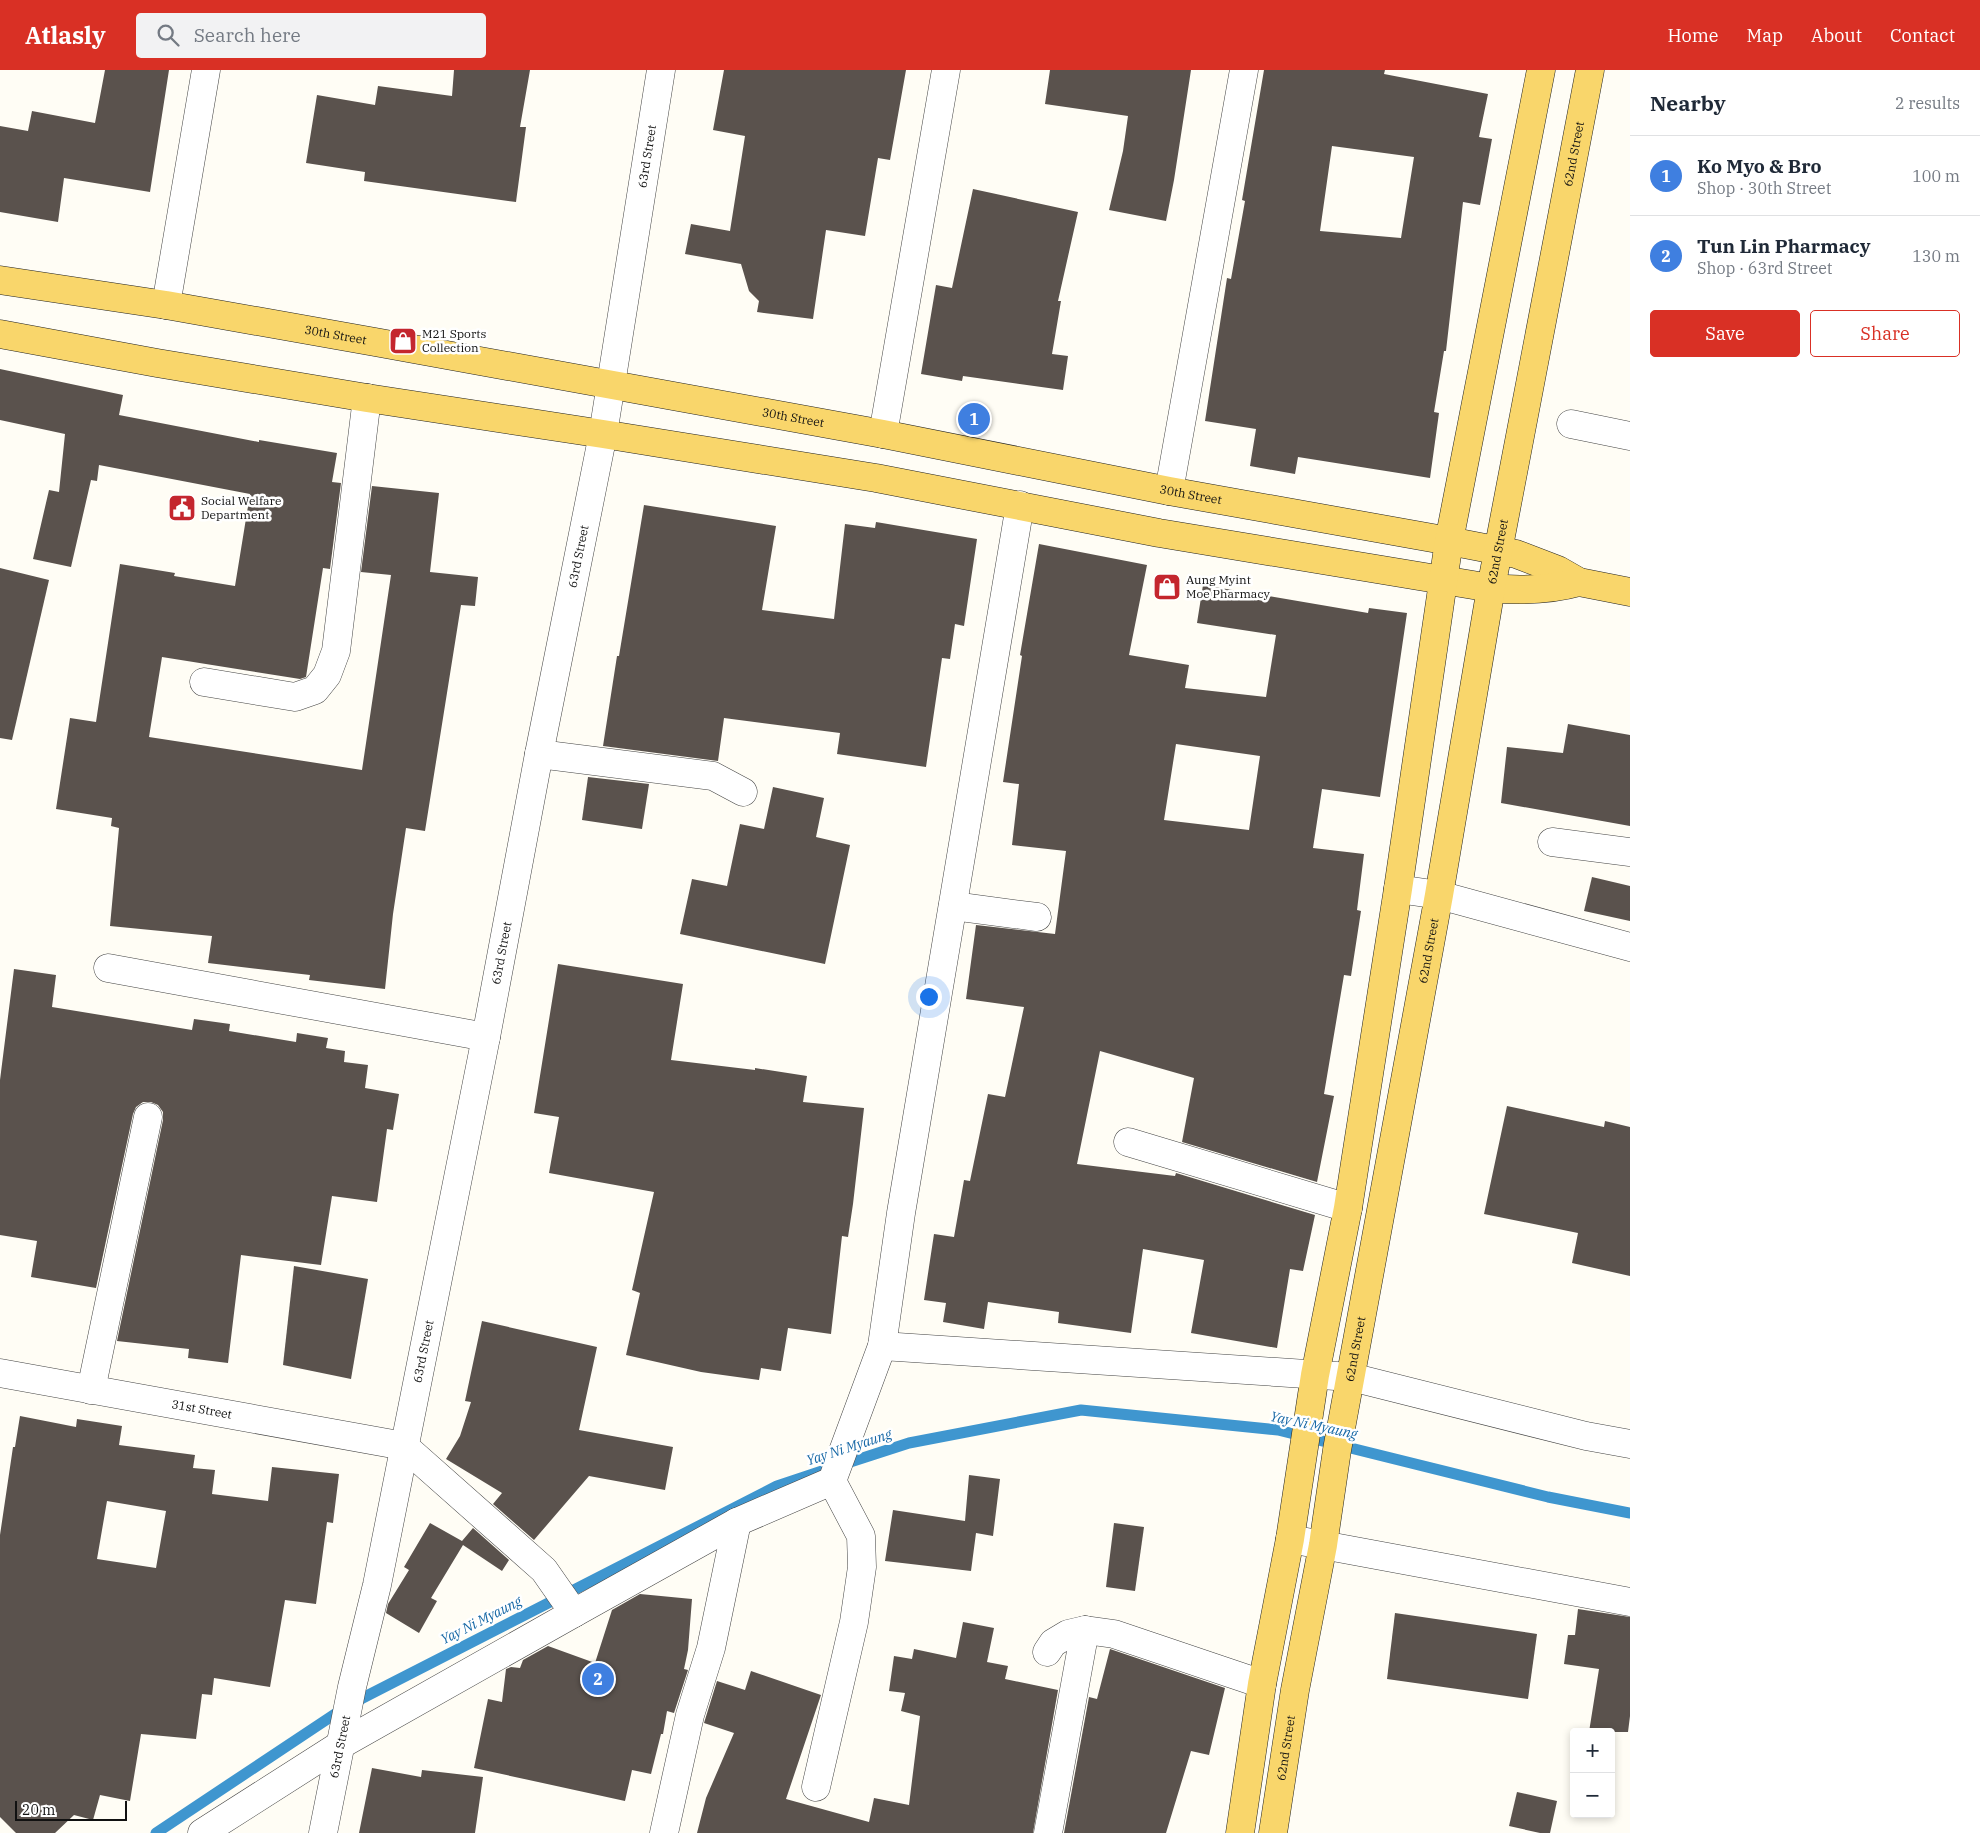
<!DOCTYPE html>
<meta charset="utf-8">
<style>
:root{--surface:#fff;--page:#f2f2f3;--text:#1f2937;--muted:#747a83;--line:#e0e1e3;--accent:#d93025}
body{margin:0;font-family:"IBM Plex Serif",serif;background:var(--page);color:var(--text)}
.controls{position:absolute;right:15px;bottom:15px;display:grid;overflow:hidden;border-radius:5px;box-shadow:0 2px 8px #0003}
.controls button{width:45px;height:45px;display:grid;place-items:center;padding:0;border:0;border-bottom:1px solid var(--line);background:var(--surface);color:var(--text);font:25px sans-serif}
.scale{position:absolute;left:15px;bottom:12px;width:112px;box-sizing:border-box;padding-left:5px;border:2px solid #111;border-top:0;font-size:14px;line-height:18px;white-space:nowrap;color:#111;-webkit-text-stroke:4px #fff;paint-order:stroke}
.you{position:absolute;left:928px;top:926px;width:18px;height:18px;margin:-12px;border:4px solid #fff;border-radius:50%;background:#1a73e8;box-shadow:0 0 0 8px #1a73e833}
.badge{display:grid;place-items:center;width:32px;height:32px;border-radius:50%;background:var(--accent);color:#fff;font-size:16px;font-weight:700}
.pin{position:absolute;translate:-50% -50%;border:2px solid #fff;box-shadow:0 1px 5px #0006}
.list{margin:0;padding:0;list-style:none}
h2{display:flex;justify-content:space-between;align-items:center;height:65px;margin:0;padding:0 20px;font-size:21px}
h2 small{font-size:16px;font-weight:400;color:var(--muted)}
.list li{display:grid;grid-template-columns:32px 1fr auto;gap:15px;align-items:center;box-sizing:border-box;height:80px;padding:0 20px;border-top:1px solid var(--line)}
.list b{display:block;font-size:19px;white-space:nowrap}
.list p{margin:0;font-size:16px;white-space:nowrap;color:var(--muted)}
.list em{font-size:16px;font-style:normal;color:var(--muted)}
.actions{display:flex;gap:10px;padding:15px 20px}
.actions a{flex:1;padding:11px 0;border:1px solid var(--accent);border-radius:5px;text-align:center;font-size:18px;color:var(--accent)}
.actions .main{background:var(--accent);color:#fff}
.icon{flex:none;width:28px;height:28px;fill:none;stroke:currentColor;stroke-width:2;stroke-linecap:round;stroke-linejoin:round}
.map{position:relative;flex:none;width:1630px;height:1763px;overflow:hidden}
header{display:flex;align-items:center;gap:30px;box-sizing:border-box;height:70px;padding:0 25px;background:var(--accent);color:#fff}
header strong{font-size:24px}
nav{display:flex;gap:28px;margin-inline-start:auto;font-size:18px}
.search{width:350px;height:45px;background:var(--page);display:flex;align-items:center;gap:12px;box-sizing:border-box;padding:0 18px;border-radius:5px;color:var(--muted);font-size:19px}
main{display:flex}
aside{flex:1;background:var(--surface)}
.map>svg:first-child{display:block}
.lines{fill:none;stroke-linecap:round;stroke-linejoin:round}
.stream{stroke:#3f96cf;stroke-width:11}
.building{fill:#5a524d;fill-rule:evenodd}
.minor-casing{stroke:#444;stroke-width:29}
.major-casing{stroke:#222;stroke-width:29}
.minor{stroke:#fff;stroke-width:28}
.major{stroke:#f9d66b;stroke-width:28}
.labels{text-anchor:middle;stroke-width:5;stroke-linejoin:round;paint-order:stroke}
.street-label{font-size:12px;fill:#111;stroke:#fff}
.poi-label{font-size:12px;fill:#111;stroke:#fff;text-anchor:start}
.water-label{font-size:14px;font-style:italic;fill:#1768a6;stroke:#fff}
</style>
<header>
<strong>Atlasly</strong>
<div class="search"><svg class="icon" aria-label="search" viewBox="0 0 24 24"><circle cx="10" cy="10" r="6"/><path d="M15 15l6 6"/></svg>Search here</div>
<nav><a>Home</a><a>Map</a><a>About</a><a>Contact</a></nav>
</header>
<main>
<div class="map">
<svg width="1630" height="1763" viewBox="0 0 1630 1763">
<rect width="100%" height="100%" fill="#fffdf5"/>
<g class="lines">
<!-- stream -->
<g class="stream">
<path d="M841,1395L909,1373L1081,1340L1278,1360L1548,1427L1630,1443"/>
<path d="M156,1763L347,1636L777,1416L825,1400"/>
</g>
</g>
<!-- building -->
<g class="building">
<path d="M105,0H169L150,122L64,108L58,152L0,142V56L28,61L32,41L95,53Z"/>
<path d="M454,0H530L520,57H526L516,132L364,111L365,102L306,93L317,25L375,35L378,16L452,26Z"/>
<path d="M724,0H906L890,90L878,88L865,166L826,160L813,249L757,242L759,231L749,221L741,194L685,184L691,154L730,161L745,66L713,60Z"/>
<path d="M1050,0H1191L1174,110L1166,151L1109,140L1123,81L1128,46L1045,34Z"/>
<path d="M1264,0H1385L1384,4L1488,24L1479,67L1492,69L1480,135L1463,132L1446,281H1444L1434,342L1439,343L1430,408L1298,387L1295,404L1250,396L1256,359L1205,351L1227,208L1231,209L1245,131L1242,130ZM1332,76L1414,87L1401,168L1320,161Z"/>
<path d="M973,119L1078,142L1058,231H1061L1052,284L1068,286L1063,320L963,306L962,311L921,304L936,215L952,218Z"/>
<path d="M0,299L123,325L119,345L259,372V370L337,383L332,412L341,413L330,499L323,498L306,607L300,609L162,587L149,667L362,700L391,505L361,502L372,416L439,423L430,502L478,507L475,536L461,535L425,761L406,758L393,844L385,919L309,910L310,905L208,893L212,866L110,856L119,758L111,756L112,748L56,739L70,648L96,652L120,494L175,503L174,506L235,516L250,424L99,395L97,411L91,410L71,497L33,489L49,420L59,422L65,364L0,350Z"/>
<path d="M644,435L776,456L762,540L834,549L845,454L875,458L876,452L977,469L964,556L955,554L950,589L942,588L926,697L837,684L840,663L724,648L718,691L603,676L617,586H619Z"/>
<path d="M1039,474L1147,495L1129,585L1189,595L1185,618L1266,627L1276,565L1197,553L1203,515L1368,543L1369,538L1407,543L1380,727L1322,719L1313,778L1364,784L1357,840L1361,841L1351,906L1344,905L1324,1024L1334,1026L1317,1112L1182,1072L1194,1008L1100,981L1077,1094L1175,1106L1176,1103L1315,1145L1303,1201L1290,1199L1277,1278L1191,1263L1204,1190L1143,1179L1131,1263L1058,1253L1059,1242L988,1232L984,1259L943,1252L946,1233L924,1230L934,1164L954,1167L964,1110L970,1111L988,1024L1005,1027L1024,937L966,929L976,855L1055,864L1066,781L1012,775L1019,714L1003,712L1022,586L1020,585ZM1176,674L1260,686L1249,760L1164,750Z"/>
<path d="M0,498L49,510L12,670L0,668Z"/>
<path d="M1568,654L1630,665V756L1501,733L1507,677L1563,683Z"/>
<path d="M588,707L649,714L642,759L582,750Z"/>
<path d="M773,717L824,728L816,767L850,775L825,894L680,864L692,809L727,816L740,754L764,759Z"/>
<path d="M1592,807L1630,816V851L1584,841Z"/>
<path d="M558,894L683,914L671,990L755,1000V998L807,1006L803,1032L864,1038L853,1134L848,1167L842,1166L831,1264L788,1258L781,1301L761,1298L759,1310L701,1302L626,1285L640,1223L632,1220L654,1122L549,1103L559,1047L534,1043Z"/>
<path d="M14,899L56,905L52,937L192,960L194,949L230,954L229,961L296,972L297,963L328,968L326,978L345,981L344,992L368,995L365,1018L399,1024L393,1060L387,1059L377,1132L332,1126L321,1195L241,1185L228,1293L188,1288L189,1279L117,1271L163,1050V1042L158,1035L151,1032H143L136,1037L133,1044L96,1218L31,1207L37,1171L0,1165V1010Z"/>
<path d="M1507,1036L1604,1057L1605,1051L1630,1057V1206L1572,1193L1578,1163L1484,1144Z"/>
<path d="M294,1196L368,1209L351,1309L283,1295Z"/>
<path d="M482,1251L597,1277L579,1360L673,1377L665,1420L589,1406L534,1470L493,1434L502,1423L446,1389L460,1366L471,1332L465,1331Z"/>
<path d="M20,1346L76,1357L77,1349L122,1356L119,1375L195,1385L193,1398L215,1400L212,1424L268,1431L272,1397L339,1404L333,1453L327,1452L316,1534L285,1530L270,1617L214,1608L212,1625L202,1624L196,1669L141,1664L130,1731L100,1725L93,1750L74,1745L55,1763H16L0,1747V1465L13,1377H15ZM107,1431L166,1441L156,1498L97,1489Z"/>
<path d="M969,1405L1000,1409L993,1466L976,1463L971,1501L885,1491L893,1440L965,1451Z"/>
<path d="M430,1453L462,1471L473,1458L509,1490L502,1501L463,1475L431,1528L437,1531L419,1563L386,1543L388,1534L409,1500L404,1497Z"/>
<path d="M1114,1453L1144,1457L1135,1521L1106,1517Z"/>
<path d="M640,1524L692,1529L688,1580L684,1599L688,1600L674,1643L667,1641L663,1664H661L651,1704L632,1700L625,1731L474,1698L488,1629L502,1632L506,1599L511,1597L520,1598L523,1590L548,1576L595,1593L612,1540Z"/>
<path d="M1578,1539L1630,1547V1646L1628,1662H1589L1599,1599L1564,1594L1568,1565H1575Z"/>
<path d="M1395,1543L1537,1564L1528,1629L1387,1609Z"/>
<path d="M963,1552L994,1558L987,1592L1008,1596L1005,1609L1058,1620L1033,1763H697L706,1728L734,1663L704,1653L717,1611L745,1620L751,1601L821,1625L786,1729L869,1752L874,1728L909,1735L920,1646L901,1641L905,1623L889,1621L894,1586L912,1589L914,1579L956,1588Z"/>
<path d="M1110,1579L1225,1618L1209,1685L1191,1681L1166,1763H1064L1089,1627L1097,1629Z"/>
<path d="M372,1698L421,1707L422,1700L483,1707L475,1763H359Z"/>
<path d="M1517,1722L1557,1731L1550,1763H1540L1509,1756Z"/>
</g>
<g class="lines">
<defs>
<g id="minor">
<path d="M166,235L206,0"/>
<path d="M1571,354L1630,366"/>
<path d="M883,364L946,0"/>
<path d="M1169,421L1244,0"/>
<path d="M204,612L295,627L315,620L327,605L336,581L367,328"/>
<path d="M539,684L713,706L743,722"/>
<path d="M1552,772L1630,782"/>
<path d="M1398,819L1439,825L1630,877"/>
<path d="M953,836L1037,847"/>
<path d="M108,898L486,967"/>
<path d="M1128,1072L1348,1138"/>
<path d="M882,1276L1351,1307L1586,1366L1630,1374"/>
<path id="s1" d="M0,1303L404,1376L544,1500L574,1543"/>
<path d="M91,1320L148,1047"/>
<path d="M1290,1469L1630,1532"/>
<path d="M1047,1582L1053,1573L1068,1564L1085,1560L1114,1564L1262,1614"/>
<path d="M816,1717L854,1552L862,1497L861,1466L832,1411"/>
<path d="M202,1763L340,1675L574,1543L737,1452L832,1411L882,1276L901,1143L1020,435"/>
<path id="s2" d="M323,1763L352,1617L377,1515L486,967L539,684L603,364L661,0"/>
<path d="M664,1763L690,1645L711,1578L737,1452"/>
<path d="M1048,1763L1085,1560"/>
</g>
<g id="major">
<path id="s3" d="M0,210L166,235L375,272L883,364L1169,421L1449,471L1516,484L1558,500L1579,512L1630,522"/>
<path d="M0,264L157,293L367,328L603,364L876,408L1159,463L1491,518C1521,521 1550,520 1579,512"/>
<path d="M1240,1763L1262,1614L1290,1469L1315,1305L1348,1138L1398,819L1449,471L1541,0"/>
<path id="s4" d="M1273,1763L1295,1620L1323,1475L1337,1380L1439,825L1491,518L1590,0"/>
</g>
</defs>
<!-- minor casing -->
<use href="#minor" class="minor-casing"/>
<!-- major casing -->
<use href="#major" class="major-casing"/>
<!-- minor -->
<use href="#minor" class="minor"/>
<!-- major -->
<use href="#major" class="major"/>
</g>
<!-- icons -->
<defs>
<symbol id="shop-square" viewBox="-11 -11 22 22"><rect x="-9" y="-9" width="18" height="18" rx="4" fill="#c4262e" stroke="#fff"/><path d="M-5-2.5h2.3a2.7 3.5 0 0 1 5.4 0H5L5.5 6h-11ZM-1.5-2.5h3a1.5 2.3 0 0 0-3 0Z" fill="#fff"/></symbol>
<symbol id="civic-square" viewBox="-11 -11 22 22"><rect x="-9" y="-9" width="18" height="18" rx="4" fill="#c4262e" stroke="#fff"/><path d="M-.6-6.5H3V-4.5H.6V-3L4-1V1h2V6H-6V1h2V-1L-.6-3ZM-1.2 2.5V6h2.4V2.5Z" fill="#fff"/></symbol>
</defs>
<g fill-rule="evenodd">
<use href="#shop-square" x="387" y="255" width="32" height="32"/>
<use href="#civic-square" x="166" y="422" width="32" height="32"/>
<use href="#shop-square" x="1151" y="501" width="32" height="32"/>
</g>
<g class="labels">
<!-- street labels -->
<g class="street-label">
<text dy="4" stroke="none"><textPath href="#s4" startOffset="1706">62nd Street</textPath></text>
<text dy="4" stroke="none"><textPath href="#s2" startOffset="1708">63rd Street</textPath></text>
<text dy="4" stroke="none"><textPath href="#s3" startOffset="340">30th Street</textPath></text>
<text dy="4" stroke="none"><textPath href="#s3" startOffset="805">30th Street</textPath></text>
<text dy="4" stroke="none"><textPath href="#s3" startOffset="1210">30th Street</textPath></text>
<text dy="4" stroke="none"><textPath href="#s4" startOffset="1301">62nd Street</textPath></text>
<text dy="4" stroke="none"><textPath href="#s2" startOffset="1302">63rd Street</textPath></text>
<text dy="4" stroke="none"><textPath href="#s4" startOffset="896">62nd Street</textPath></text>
<text dy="4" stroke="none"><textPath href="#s2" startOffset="898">63rd Street</textPath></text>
<text dy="4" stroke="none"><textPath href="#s4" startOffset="491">62nd Street</textPath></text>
<text dy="4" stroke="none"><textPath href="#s2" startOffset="492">63rd Street</textPath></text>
<text dy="4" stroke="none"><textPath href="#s1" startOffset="205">31st Street</textPath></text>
<text dy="4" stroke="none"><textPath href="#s2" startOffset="88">63rd Street</textPath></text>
<text dy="4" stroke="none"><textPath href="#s4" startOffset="86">62nd Street</textPath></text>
</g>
<!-- poi labels -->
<g class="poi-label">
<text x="422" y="268">M21 Sports<tspan x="422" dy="14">Collection</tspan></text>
<text x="201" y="435">Social Welfare<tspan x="201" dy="14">Department</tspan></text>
<text x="1186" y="514">Aung Myint<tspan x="1186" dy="14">Moe Pharmacy</tspan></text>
</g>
<!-- water labels -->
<g class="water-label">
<text transform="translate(1314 1355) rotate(12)" y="5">Yay Ni Myaung</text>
<text transform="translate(849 1377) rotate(-18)" y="5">Yay Ni Myaung</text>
<text transform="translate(481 1550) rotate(-27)" y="5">Yay Ni Myaung</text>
</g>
</g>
</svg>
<div class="controls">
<button>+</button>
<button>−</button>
</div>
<div class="scale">20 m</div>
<div class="you"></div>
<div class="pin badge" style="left:974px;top:349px;background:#3f7fe0">1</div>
<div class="pin badge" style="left:598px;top:1609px;background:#3f7fe0">2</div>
</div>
<aside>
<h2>Nearby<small>2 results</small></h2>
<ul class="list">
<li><span class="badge" style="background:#3f7fe0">1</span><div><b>Ko Myo &amp; Bro</b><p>Shop · 30th Street</p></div><em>100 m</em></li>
<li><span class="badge" style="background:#3f7fe0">2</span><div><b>Tun Lin Pharmacy</b><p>Shop · 63rd Street</p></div><em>130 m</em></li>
</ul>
<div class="actions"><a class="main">Save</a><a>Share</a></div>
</aside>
</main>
